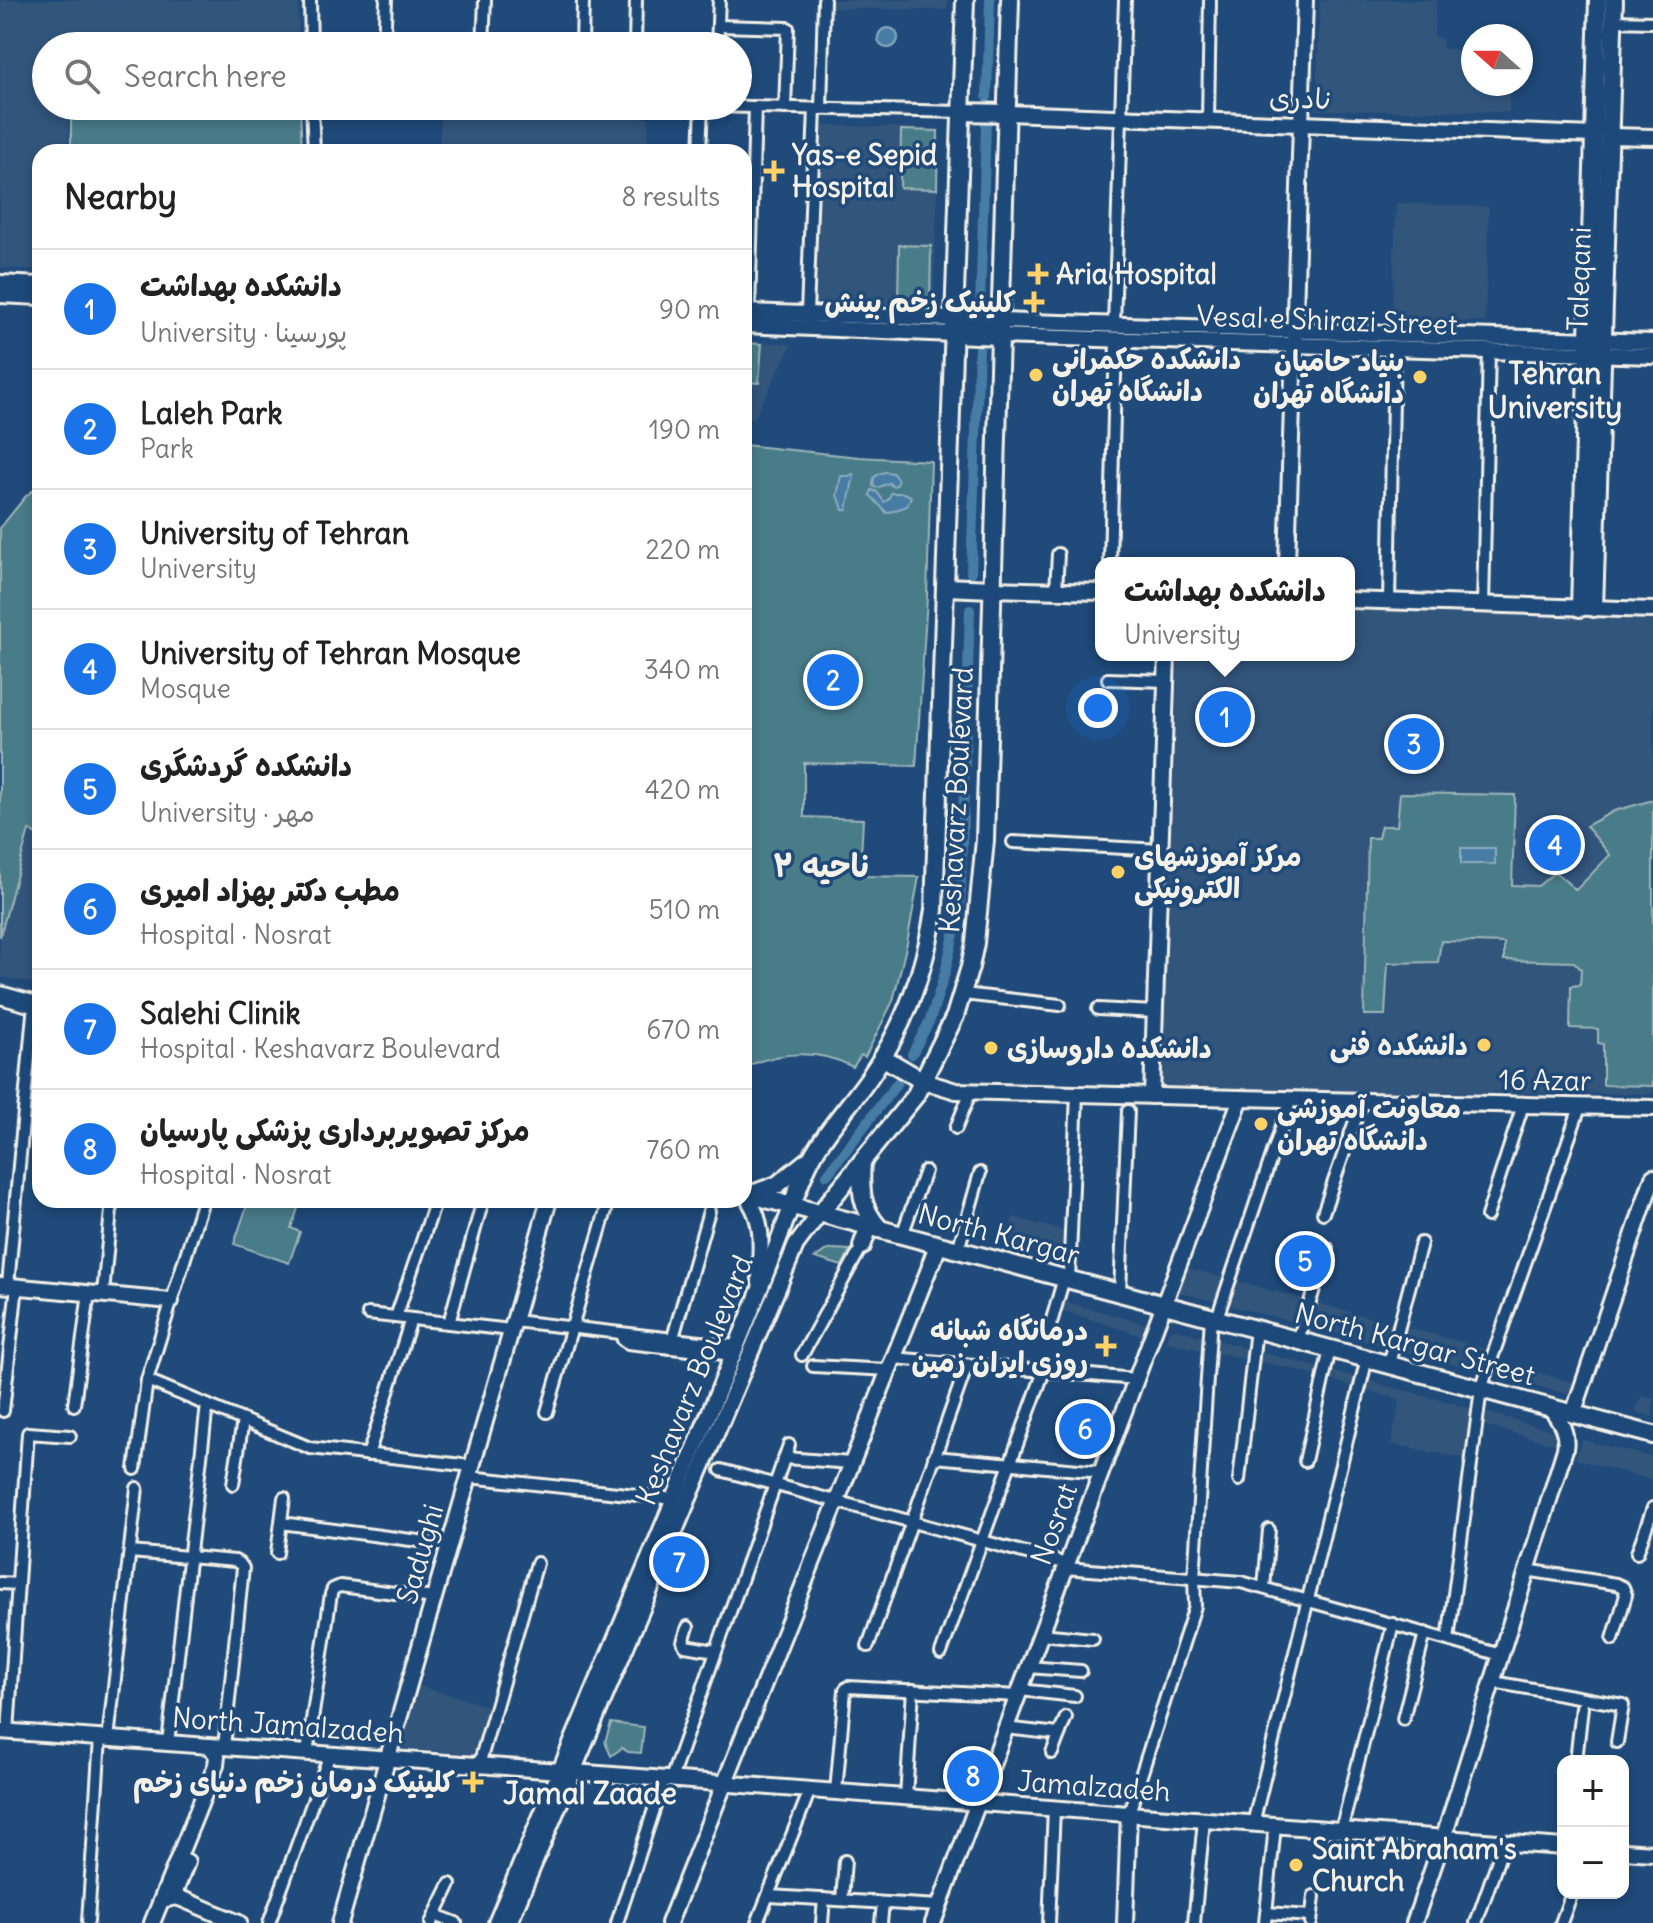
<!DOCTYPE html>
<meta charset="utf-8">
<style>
:root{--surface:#fff;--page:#f6f6f6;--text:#222;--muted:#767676;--line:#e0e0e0;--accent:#1a73e8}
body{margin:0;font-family:Delius,"Playpen Sans Arabic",sans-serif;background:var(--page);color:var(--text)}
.controls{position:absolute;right:24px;bottom:24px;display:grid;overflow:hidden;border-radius:16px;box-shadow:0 4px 12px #0003}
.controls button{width:72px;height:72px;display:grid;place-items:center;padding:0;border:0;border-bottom:2px solid var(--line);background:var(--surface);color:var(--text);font:40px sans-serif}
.compass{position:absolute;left:1461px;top:24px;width:72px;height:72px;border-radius:50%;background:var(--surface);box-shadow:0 4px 12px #0003;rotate:291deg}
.you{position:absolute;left:1098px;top:708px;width:28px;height:28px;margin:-20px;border:6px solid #fff;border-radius:50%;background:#1a73e8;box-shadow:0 0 0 12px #1a73e833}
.badge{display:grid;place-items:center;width:52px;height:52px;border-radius:50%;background:var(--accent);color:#fff;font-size:26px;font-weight:700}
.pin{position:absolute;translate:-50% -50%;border:4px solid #fff;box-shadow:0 2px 8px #0006}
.popup{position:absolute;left:1095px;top:557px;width:260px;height:104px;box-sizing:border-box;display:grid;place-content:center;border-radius:16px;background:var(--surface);filter:drop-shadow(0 2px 6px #0005);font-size:26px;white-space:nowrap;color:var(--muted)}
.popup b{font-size:30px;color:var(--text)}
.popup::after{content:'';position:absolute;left:50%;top:100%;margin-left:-16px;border:16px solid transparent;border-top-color:var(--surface)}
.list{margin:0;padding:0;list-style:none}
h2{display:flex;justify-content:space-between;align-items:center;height:104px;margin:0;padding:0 32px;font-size:34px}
h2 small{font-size:26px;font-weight:400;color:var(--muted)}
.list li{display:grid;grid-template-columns:52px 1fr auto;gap:24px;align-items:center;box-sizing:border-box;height:120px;padding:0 32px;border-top:2px solid var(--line)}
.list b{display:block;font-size:30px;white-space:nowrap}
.list p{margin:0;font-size:26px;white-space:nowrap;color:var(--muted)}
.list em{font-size:26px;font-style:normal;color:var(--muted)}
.icon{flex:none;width:44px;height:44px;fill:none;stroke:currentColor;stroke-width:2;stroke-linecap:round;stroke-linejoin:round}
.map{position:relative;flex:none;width:1653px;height:1923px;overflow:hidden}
.search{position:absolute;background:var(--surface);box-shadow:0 4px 12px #0003;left:32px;top:32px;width:720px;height:88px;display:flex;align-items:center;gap:20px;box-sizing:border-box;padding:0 28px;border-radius:44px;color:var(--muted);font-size:30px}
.panel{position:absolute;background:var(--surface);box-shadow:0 4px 12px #0003;left:32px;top:144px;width:720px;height:1064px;border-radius:24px}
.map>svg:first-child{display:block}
.built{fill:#33557c}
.green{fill:#4a7c89;stroke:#9fb6b8;stroke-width:2}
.water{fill:#477ca5;stroke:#8cabc0;stroke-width:2}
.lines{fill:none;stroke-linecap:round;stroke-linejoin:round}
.canal{stroke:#477ca5;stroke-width:10}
.street-casing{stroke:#f4f1e8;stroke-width:16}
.secondary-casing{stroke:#f4f1e8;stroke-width:20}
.primary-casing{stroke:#f4f1e8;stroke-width:22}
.street{stroke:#1f4a7a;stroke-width:10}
.secondary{stroke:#1f4a7a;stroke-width:14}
.primary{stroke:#1f4a7a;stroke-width:16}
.poi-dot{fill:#ffd166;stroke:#1f4a7a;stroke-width:3}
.labels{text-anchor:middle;stroke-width:7;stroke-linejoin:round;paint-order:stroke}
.street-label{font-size:28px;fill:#f4f1e8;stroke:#1f4a7a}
.poi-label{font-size:28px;font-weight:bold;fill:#f4f1e8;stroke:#1f4a7a;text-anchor:start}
.neighbourhood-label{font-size:30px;font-weight:bold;fill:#f4f1e8;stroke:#1f4a7a}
.quarter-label{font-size:32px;font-weight:bold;fill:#f4f1e8;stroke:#1f4a7a}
</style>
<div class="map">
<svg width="1653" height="1923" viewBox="0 0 1653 1923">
<rect width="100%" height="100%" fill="#1f4a7a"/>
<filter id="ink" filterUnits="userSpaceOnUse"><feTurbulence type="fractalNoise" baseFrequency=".0125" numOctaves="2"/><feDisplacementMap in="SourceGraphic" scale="16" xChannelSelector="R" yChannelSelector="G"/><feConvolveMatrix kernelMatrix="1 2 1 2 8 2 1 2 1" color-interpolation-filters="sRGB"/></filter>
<g filter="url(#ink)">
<!-- built -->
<g class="built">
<path d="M0,0H298L299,46H46V106H160L68,108L69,152H40V270L0,268Z"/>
<path d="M830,0H948L947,9L944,10L830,8Z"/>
<path d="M1320,0H1436L1434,37L1442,38L1443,49L1473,50V84H1510L1509,112L1316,110Z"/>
<path d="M441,110L649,118L647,152H439Z"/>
<path d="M822,125L940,129L933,306L815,302Z"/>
<path d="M1396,203L1489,207L1485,322L1392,319Z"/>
<path d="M744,341L792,344L754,419H744Z"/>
<path d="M1349,609L1653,617V1094L1162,1090L1178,655H1349Z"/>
<path d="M29,829L40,838V984L0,977V937Z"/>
<path d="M1013,1217L1068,1232V1260L1005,1244Z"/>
<path d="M1188,1268L1501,1353L1498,1361L1574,1383L1571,1395L1179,1292Z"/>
<path d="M1057,1299L1145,1324L1140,1335L1054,1308Z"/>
<path d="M1176,1329L1555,1431L1554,1444L1480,1424L1473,1460L1391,1444L1400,1400L1289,1368L1165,1342L1169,1331Z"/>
<path d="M1641,1396L1653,1399V1417L1635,1412Z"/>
<path d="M1582,1440L1653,1457V1480L1575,1459Z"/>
<path d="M415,1685L492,1707L479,1751L475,1754L400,1748L397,1744Z"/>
</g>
<!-- green -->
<g class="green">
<path d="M300,107L302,152H71V110Z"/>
<path d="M901,130L938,131L937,189L900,188Z"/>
<path d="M899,245L931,246L930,304H898Z"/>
<path d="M744,343L762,344L759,383L744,382Z"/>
<path d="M744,445L859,457L931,461L927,598L916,766L804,763V817L863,819L860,876L919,877L907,943L893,1001L865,1057L861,1055L853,1067C819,1049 778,1051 744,1068Z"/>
<path d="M40,485V838L29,830L0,937V528L26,496Z"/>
<path d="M1400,793L1515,795L1512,885L1538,886L1555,872L1576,890L1610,855L1586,826L1614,811L1653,800V1086L1603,1085V1044L1598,1043V1029L1570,1028L1571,986L1580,985L1581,969L1574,962L1504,960V943L1441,941L1438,962L1388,963L1385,1015H1364L1368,838H1378L1381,826H1397Z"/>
<path d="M249,1200H301L291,1228L300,1232L289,1263L234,1244Z"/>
<path d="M833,1249L850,1250L842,1266L815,1258L825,1251Z"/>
<path d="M611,1723L644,1727L641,1753L628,1752L622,1748L611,1756L605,1742Z"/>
</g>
<!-- water -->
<g class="water">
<circle cx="888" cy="38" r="10"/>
<path d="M885,472L893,473L898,481L897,485L892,486L889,483L877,488L873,486L874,478L878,474Z"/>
<path d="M853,474L854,475L847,510H843L840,500L837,496L841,476H849Z"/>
<path d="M872,490L877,492L884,502L888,500L891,493H904L911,496L907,506L887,513L870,495Z"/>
<rect x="1461" y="848" width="34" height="16"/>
</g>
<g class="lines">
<!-- canal -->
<g class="canal">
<path d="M987,97L990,0"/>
<path d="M980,308L986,124"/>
<path d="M971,573L979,348"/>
<path d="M912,1054L930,1020L945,973L960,908L970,610"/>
<path d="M827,1175L898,1082"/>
</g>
<defs>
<g id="street">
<path d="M310,0L311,46"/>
<path d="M1613,21L1653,22"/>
<path d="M718,26L788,28L785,108"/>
<path d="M384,46L386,0"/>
<path d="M483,46L485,0"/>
<path d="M582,46L583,0"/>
<path d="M635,46L636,0"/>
<path d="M717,46L719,0"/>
<path d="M312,106L314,152"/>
<path d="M710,106L961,112"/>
<path d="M821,109L824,0"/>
<path d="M1208,120L1210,0"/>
<path d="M700,152L702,106"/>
<path d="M749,312L755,107"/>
<path d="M807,314L815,108"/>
<path d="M1114,325L1125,0"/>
<path d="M1110,563L1116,339"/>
<path d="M1056,591L1058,554"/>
<path d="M1389,602L1394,348"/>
<path d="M1483,605L1489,350"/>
<path d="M1108,679L1166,681"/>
<path d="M1013,842L1161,850"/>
<path d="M963,994L1060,1005"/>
<path d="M1098,1009L1155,1012"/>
<path d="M956,1128L971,1091"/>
<path d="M1323,1213L1362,1101"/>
<path d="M1487,1216L1523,1105"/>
<path d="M902,1235L925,1171"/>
<path d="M958,1250L980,1173"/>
<path d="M1069,1279L1077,1094"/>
<path d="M8,1285L33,1014"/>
<path d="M1120,1292L1128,1111"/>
<path d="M103,1294L112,1200"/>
<path d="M368,1314L511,1330"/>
<path d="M396,1317L436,1200"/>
<path d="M1217,1318L1291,1099"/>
<path d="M514,1321L736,1346"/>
<path d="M449,1323L483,1200"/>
<path d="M1049,1330L1064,1278"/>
<path d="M621,1333L623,1340L628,1343L733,1355"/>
<path d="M1298,1340L1327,1248"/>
<path d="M670,1348L709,1211"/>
<path d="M802,1355L862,1246"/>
<path d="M893,1358L1136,1379"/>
<path d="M1389,1364L1421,1243"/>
<path d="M813,1366L889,1370"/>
<path d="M147,1380L310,1448L472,1466"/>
<path d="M74,1405L89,1293"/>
<path d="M3,1411L17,1286"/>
<path d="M547,1412L609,1200"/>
<path d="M368,1455L411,1319"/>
<path d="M934,1457L1101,1472"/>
<path d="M785,1458L851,1463"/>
<path d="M1305,1461L1330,1349"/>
<path d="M135,1469L147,1380L203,1200"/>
<path d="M721,1470L1067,1564"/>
<path d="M469,1477L674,1499"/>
<path d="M1239,1480L1256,1329"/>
<path d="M233,1484L243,1420"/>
<path d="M281,1523L449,1545"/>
<path d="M130,1552L235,1561L240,1564L243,1568L224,1747"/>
<path d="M277,1553L284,1498"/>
<path d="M1637,1553L1653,1508"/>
<path d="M1065,1568L1241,1582L1501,1655"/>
<path d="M1526,1570L1616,1584L1623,1587L1626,1595L1613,1639"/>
<path d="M0,1583L18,1584"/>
<path d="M1264,1588L1269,1530"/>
<path d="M688,1627L683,1642L685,1646L716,1651"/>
<path d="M1041,1634L1093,1639"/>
<path d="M1448,1640L1481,1389L1580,1107"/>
<path d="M868,1646L967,1365"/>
<path d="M941,1653L1044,1371"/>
<path d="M1028,1667L1081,1671"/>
<path d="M1493,1682L1623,1705L1617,1742"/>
<path d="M1020,1690L1075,1696"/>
<path d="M1403,1719L1425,1633"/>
<path d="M1005,1728L1059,1734"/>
<path d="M8,1732L28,1433L70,1436"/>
<path d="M108,1739L137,1488"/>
<path d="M168,1743L207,1405"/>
<path d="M307,1753L331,1594L333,1589L340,1586L434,1598"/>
<path d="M1052,1753L1066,1717"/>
<path d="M1576,1761L1582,1707"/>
<path d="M479,1765L537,1563"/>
<path d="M671,1779L789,1445"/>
<path d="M836,1792L845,1690L848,1687L1018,1696"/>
<path d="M906,1797L913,1690"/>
<path d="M1129,1813L1195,1606L1194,1578L1211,1317"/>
<path d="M1253,1824L1367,1358"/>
<path d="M1341,1831L1393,1624"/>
<path d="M769,1896L939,1906"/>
<path d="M842,1900L845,1861"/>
<path d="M1266,1913L1311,1916"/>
<path d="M435,1915L456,1923"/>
<path d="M88,1921L100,1738"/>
<path d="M269,1923L330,1754"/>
<path d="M431,1923L450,1884"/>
<path d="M617,1923L664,1779"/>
<path d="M757,1923L810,1790"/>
<path d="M822,1923L824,1899"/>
<path d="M881,1923L883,1903"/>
<path d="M1049,1923L1054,1809"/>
<path d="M1194,1923L1204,1820"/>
<path d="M1265,1923L1275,1826"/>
<path d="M1311,1923L1314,1896"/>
<path d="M1476,1923L1504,1843"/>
<path d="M1561,1923L1572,1893"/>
</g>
<g id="secondary">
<path d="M1007,113L1594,135"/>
<path d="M1609,136L1653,137"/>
<path d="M0,283L40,285"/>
<path d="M0,295L40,297"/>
<path d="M744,312L954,319"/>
<path d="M1000,321L1653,342"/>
<path d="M744,325L954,334"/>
<path d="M1000,336L1653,356"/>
<path d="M1287,563L1305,0"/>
<path d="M992,589L1101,592"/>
<path d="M1349,600L1653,610"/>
<path d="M923,1081L956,1091L1653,1108"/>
<path d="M1152,1096L1167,655"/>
<path d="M750,1202C766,1227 759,1254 760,1283"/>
<path d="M0,1285L171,1301"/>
<path d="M1573,1414L1653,1177"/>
<path d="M0,1731L560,1771L1563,1847"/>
<path d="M1623,1851L1653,1853"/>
<path d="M175,1897V1892L187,1862"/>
<path d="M168,1899L175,1897L182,1899L239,1923"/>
<path d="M152,1923L216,1765L217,1756L210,1746"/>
<path d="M340,1923L549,1200"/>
<path d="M496,1923L674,1499L760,1289L792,1205"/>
<path d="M509,1923L789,1262L796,1245L820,1213"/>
<path d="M669,1923L931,1264"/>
<path d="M933,1923L1241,1098"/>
<path d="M1125,1923L1129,1813"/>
<path d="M1414,1923L1448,1824L1565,1449C1568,1432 1560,1421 1551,1408"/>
</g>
<g id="primary">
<path d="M961,112L1007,113"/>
<path d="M954,319L1000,321"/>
<path d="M954,334L1000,336"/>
<path d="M946,587L992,589"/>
<path d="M1580,608L1598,0"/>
<path d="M1594,608L1614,0"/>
<path d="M0,995L40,1006"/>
<path d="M882,1057L923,1081"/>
<path d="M862,1161C860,1189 860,1207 880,1229"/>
<path d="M744,1193L1653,1435"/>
<path d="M752,1194L777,1185L807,1161"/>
<path d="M792,1205C798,1188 804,1171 813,1155C829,1126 853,1102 871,1075C905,1026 925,970 934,910L965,0"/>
<path d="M820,1213L915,1096L955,1016L970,967L975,943L985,840L1010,0"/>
<path d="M862,1246L869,1226"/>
<path d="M931,1264L938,1245"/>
</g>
</defs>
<!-- street casing -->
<use href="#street" class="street-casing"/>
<!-- secondary casing -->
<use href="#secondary" class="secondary-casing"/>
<!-- primary casing -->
<use href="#primary" class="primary-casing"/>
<!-- street -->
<use href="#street" class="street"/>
<!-- secondary -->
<use href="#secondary" class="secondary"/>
<!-- primary -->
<use href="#primary" class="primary"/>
</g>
</g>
<!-- markers -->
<g class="poi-dot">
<path d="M770 159h8v8h8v8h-8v8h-8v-8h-8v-8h8z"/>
<path d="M1034 262h8v8h8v8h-8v8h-8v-8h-8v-8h8z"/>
<path d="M1030 290h8v8h8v8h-8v8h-8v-8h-8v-8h8z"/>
<circle cx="1036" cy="375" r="8"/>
<circle cx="1420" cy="377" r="8"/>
<circle cx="1118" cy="872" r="8"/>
<circle cx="1484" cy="1045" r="8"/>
<circle cx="991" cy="1048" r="8"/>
<circle cx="1261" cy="1124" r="8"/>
<path d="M1102 1334h8v8h8v8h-8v8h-8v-8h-8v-8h8z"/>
<path d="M469 1770h8v8h8v8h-8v8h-8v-8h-8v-8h8z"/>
<circle cx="1296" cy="1865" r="8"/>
</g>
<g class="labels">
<!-- street labels -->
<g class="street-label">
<text transform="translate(1301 98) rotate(2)" y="10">نادری</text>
<text transform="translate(1579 279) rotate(-88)" y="10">Taleqani</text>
<text transform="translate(1327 320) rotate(2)" y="10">Vesal e Shirazi Street</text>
<text transform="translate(956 800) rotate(-87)" y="10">Keshavarz Boulevard</text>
<text transform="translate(1545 1080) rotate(1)" y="10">16 Azar</text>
<text transform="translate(999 1234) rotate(15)" y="10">North Kargar</text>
<text transform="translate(1415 1344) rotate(15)" y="10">North Kargar Street</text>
<text transform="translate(694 1380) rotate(-68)" y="10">Keshavarz Boulevard</text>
<text transform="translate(1054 1524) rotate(-70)" y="10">Nosrat</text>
<text transform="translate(420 1554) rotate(-74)" y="10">Sadughi</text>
<text transform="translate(288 1725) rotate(4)" y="10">North Jamalzadeh</text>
<text transform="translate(1094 1786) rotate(4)" y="10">Jamalzadeh</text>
</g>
<!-- poi labels -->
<g class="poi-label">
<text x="792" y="165">Yas-e Sepid<tspan x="792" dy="32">Hospital</tspan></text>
<text x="1056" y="284">Aria Hospital</text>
<text x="1016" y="312" text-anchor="end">کلینیک زخم بینش</text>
<text x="1052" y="369">دانشکده حکمرانی<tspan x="1052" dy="32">دانشگاه تهران</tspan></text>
<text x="1404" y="371" text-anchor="end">بنیاد حامیان<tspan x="1404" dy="32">دانشگاه تهران</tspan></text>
<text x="1134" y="866">مرکز آموزشهای<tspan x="1134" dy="32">الکترونیکی</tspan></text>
<text x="1468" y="1055" text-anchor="end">دانشکده فنی</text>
<text x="1007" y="1058">دانشکده داروسازی</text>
<text x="1277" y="1118">معاونت آموزشی<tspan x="1277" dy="32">دانشگاه تهران</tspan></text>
<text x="1088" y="1340" text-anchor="end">درمانگاه شبانه<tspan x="1088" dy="32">روزی ایران زمین</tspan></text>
<text x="455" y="1792" text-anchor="end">کلینیک درمان زخم دنیای زخم</text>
<text x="1312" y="1859">Saint Abraham's<tspan x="1312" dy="32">Church</tspan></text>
</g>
<!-- neighbourhood labels -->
<g class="neighbourhood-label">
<text x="1555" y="384">Tehran<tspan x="1555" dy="34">University</tspan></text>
<text x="590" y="1804">Jamal Zaade</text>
</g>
<!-- quarter labels -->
<g class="quarter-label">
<text x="821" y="877">ناحیه ۲</text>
</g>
</g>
</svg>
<div class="controls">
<button>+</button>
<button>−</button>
</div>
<svg class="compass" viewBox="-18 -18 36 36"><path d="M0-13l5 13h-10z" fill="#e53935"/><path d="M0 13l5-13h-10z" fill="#767676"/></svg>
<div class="you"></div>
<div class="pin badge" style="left:1225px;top:717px">1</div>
<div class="popup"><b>دانشکده بهداشت</b>University</div>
<div class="pin badge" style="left:833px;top:680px">2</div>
<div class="pin badge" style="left:1414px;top:744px">3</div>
<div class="pin badge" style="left:1555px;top:845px">4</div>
<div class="pin badge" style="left:1305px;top:1261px">5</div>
<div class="pin badge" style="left:1085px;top:1429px">6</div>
<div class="pin badge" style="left:679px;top:1562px">7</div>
<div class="pin badge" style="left:973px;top:1776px">8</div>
<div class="search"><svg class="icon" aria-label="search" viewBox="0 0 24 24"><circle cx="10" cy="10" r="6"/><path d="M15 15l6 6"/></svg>Search here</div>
<section class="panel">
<h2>Nearby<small>8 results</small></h2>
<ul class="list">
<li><span class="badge">1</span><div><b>دانشکده بهداشت</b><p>University · پورسینا</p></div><em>90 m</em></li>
<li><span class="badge">2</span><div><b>Laleh Park</b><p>Park</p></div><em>190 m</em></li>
<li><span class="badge">3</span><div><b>University of Tehran</b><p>University</p></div><em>220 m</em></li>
<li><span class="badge">4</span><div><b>University of Tehran Mosque</b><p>Mosque</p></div><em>340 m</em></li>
<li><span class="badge">5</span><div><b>دانشکده گردشگری</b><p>University · مهر</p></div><em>420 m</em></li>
<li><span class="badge">6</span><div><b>مطب دکتر بهزاد امیری</b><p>Hospital · Nosrat</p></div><em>510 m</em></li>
<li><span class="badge">7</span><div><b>Salehi Clinik</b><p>Hospital · Keshavarz Boulevard</p></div><em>670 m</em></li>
<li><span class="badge">8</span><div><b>مرکز تصویربرداری پزشکی پارسیان</b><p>Hospital · Nosrat</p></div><em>760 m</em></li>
</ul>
</section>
</div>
